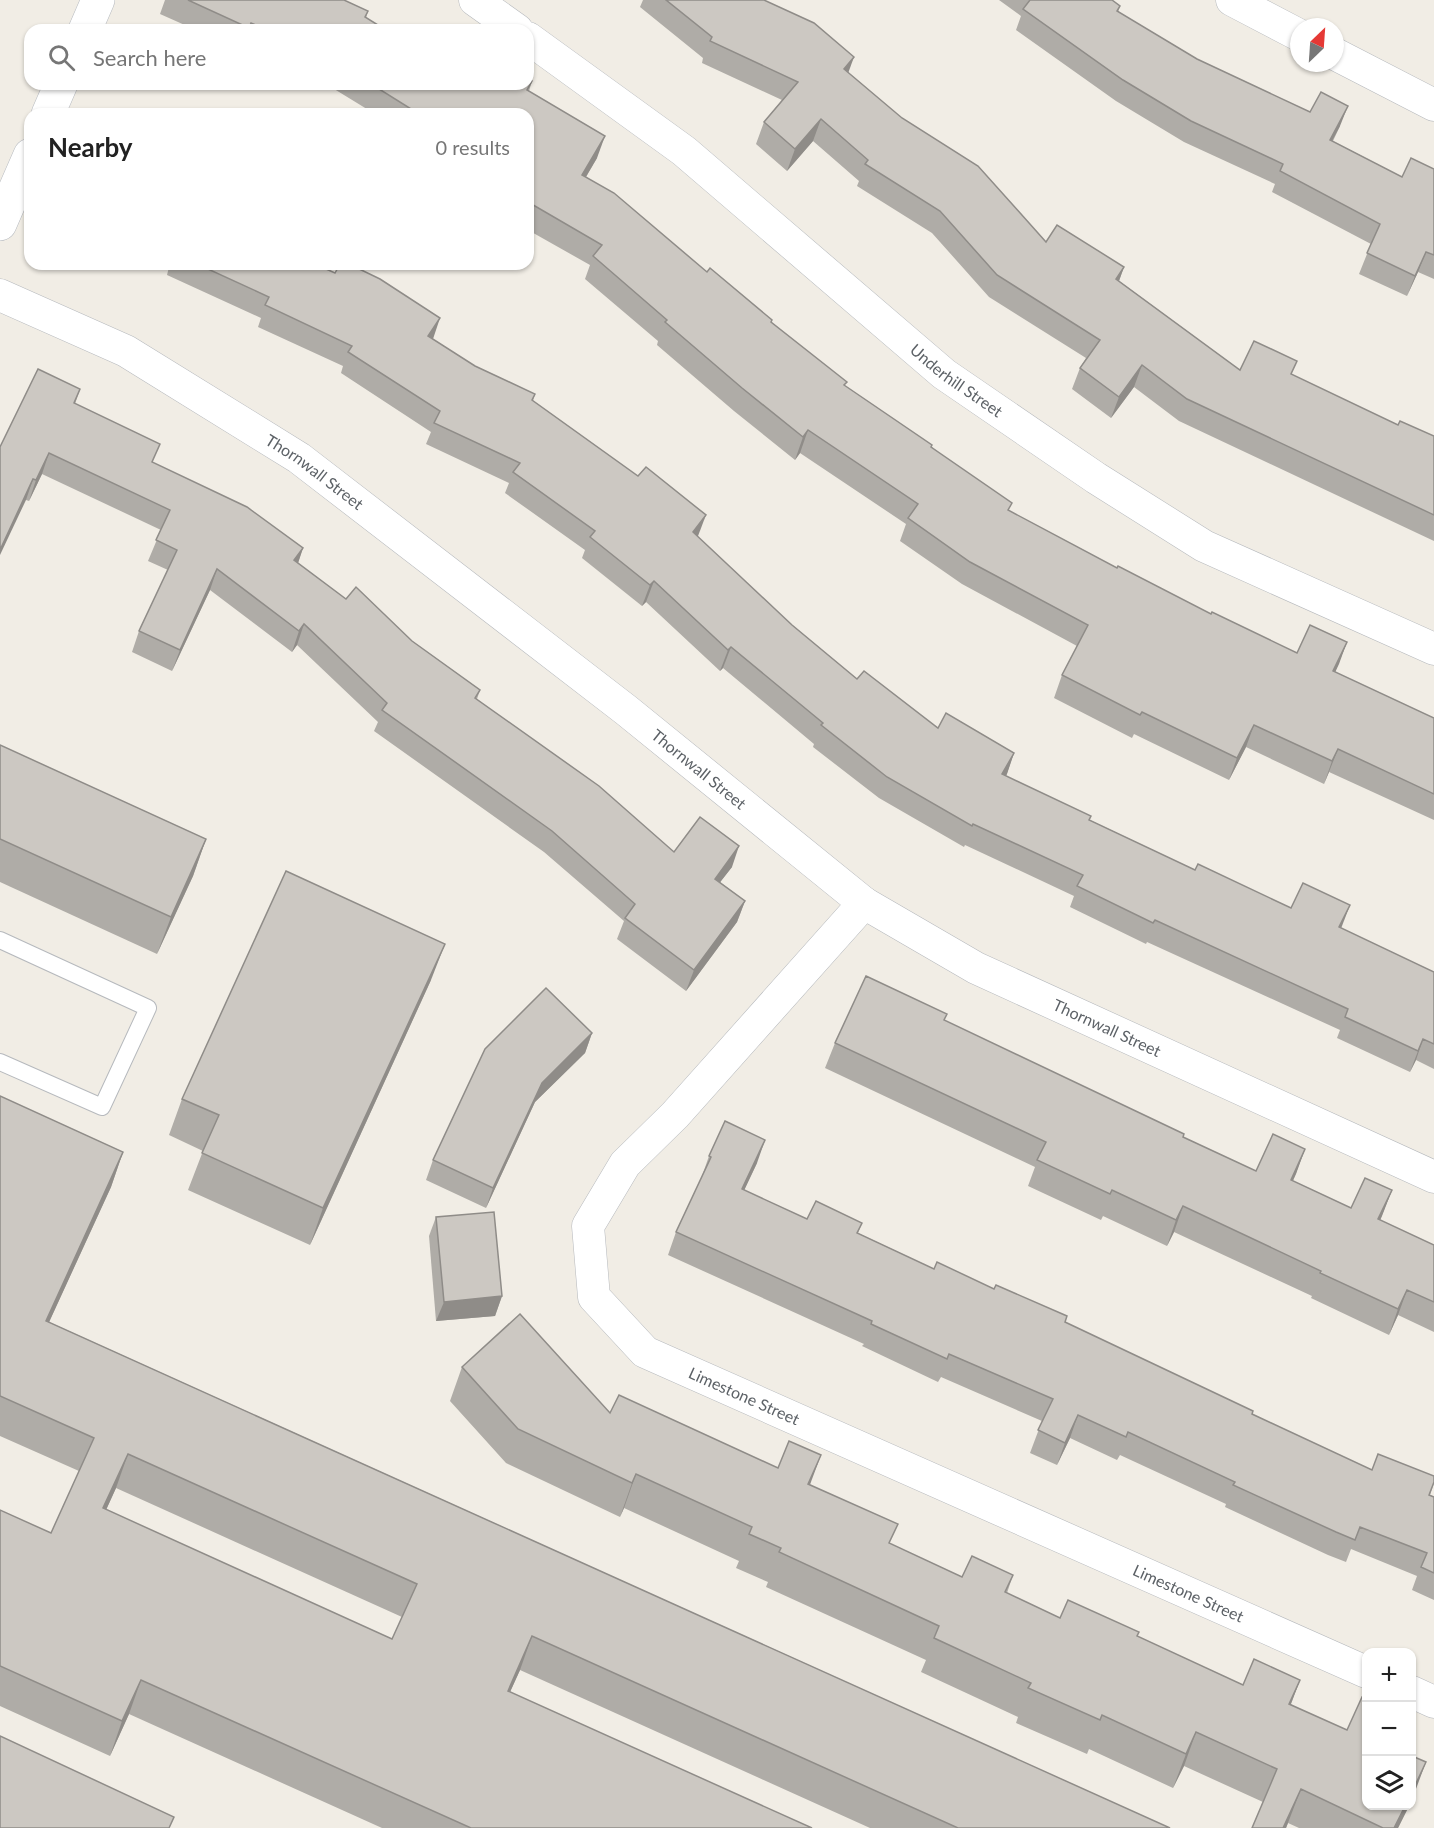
<!DOCTYPE html>
<meta charset="utf-8">
<style>
:root{--surface:#fff;--page:#f2f2f2;--text:#222;--muted:#767676;--line:#e0e0e0}
body{margin:0;font-family:Lato,sans-serif;background:var(--page);color:var(--text)}
.controls{position:absolute;right:18px;bottom:18px;display:grid;overflow:hidden;border-radius:12px;box-shadow:0 2px 4px #0004}
.controls button{width:54px;height:54px;display:grid;place-items:center;padding:0;border:0;border-bottom:2px solid var(--line);background:var(--surface);color:var(--text);font:30px sans-serif}
.compass{position:absolute;left:1290px;top:18px;width:54px;height:54px;border-radius:50%;background:var(--surface);box-shadow:0 2px 4px #0004;rotate:25deg}
.list{margin:0;padding:0;list-style:none}
h2{display:flex;justify-content:space-between;align-items:center;height:78px;margin:0;padding:0 24px;font-size:26px}
h2 small{font-size:20px;font-weight:400;color:var(--muted)}
.icon{flex:none;width:33px;height:33px;fill:none;stroke:currentColor;stroke-width:2;stroke-linecap:round;stroke-linejoin:round}
.map{position:relative;flex:none;width:1434px;height:1828px;overflow:hidden}
.search{position:absolute;background:var(--surface);box-shadow:0 2px 4px #0004;left:24px;top:24px;width:510px;height:66px;display:flex;align-items:center;gap:15px;box-sizing:border-box;padding:0 21px;border-radius:18px;color:var(--muted);font-size:22px}
.panel{position:absolute;background:var(--surface);box-shadow:0 2px 4px #0004;left:24px;top:108px;width:510px;height:162px;border-radius:18px}
.map>svg:first-child{display:block}
.lines{fill:none;stroke-linecap:round;stroke-linejoin:round}
.lane-casing{stroke:#b6b9bd;stroke-width:18}
.street-casing{stroke:#b6b9bd;stroke-width:33}
.secondary-casing{stroke:#b7bbc0;stroke-width:34}
.lane{stroke:#fff;stroke-width:16}
.street{stroke:#fff;stroke-width:32}
.secondary{stroke:#fff;stroke-width:33}
.wall{fill:#afaca7;fill-rule:evenodd}
.shaded-wall{fill:#8f8c88}
.building{fill:#ccc8c2;stroke:#8f8c88;stroke-width:1.5;fill-rule:evenodd}
.labels{text-anchor:middle;stroke-width:5;stroke-linejoin:round;paint-order:stroke}
.street-label{font-size:16px;fill:#5d6267;stroke:#fff}
</style>
<div class="map">
<svg width="1434" height="1828" viewBox="0 0 1434 1828">
<rect width="100%" height="100%" fill="#f1ede5"/>
<g class="lines">
<defs>
<path id="lane" d="M0,940L148,1008L102,1107L0,1062"/>
<g id="street">
<path d="M475,0L517,30"/>
<path d="M1232,0L1299,35"/>
<path id="s1" d="M528,38L684,151L944,374L1096,478L1204,546L1434,649"/>
<path d="M1335,54L1434,105"/>
<path id="s2" d="M0,295L126,351L299,458L626,710L864,903L976,968L1434,1177"/>
<path id="s3" d="M864,903L675,1115L625,1164L588,1226L594,1297L645,1352L1366,1672"/>
<path d="M1412,1692L1434,1702"/>
</g>
<g id="secondary">
<path d="M85,30L98,0"/>
<path d="M48,114L61,84"/>
<path d="M0,224L30,155"/>
</g>
</defs>
<!-- lane casing -->
<use href="#lane" class="lane-casing"/>
<!-- street casing -->
<use href="#street" class="street-casing"/>
<!-- secondary casing -->
<use href="#secondary" class="secondary-casing"/>
<!-- lane -->
<use href="#lane" class="lane"/>
<!-- street -->
<use href="#street" class="street"/>
<!-- secondary -->
<use href="#secondary" class="secondary"/>
</g>
<!-- wall -->
<g class="wall">
<path d="M165,0H344L368,11L366,18L386,30H196L160,14Z"/>
<path d="M643,0H764L1046,242L1124,267L1119,281L1240,370L1292,375L1398,425L1434,436V541L1179,421L1134,387L1111,418L1072,389L1080,368L1086,358L989,297L932,233L857,186L859,181L813,141L787,171L756,144L764,122L782,100L702,63L703,58L640,7Z"/>
<path d="M999,0H1112L1120,6L1118,12L1197,59L1340,126L1333,141L1402,177L1434,169V279L1418,272L1407,296L1359,274L1371,244L1272,192L1275,184L1184,142L1116,101L1016,30L1021,16Z"/>
<path d="M532,81L529,91L597,158L586,177L771,322L845,386L932,447L1009,511L1117,568L1211,614L1297,653L1347,642L1335,672L1434,718V820L1329,772L1324,784L1246,747L1229,780L1134,734L1132,738L1054,698L1062,675L1077,646L962,584L900,541L906,524L800,453L795,460L734,411L657,345L658,341L585,279L590,265L528,230V114H375L326,84H473L477,86Z"/>
<path d="M162,264H315L475,366L535,394L533,401L698,537L792,625L857,679L938,728L1014,753L1006,776L1090,820L1195,870L1341,928L1434,972V1069L1416,1060L1410,1072L1337,1038L1340,1030L1147,942L1146,944L1070,907L1074,896L965,845L964,847L879,798L813,747L814,744L723,668L720,671L646,602L642,606L582,558L585,550L505,493L509,483L426,444L431,432L341,373L343,366L258,327L261,318L167,275L169,267Z"/>
<path d="M80,389L75,404L153,463L303,548L298,563L346,599L412,641L480,690L477,699L674,852L732,867L720,882L745,901L737,922L686,991L617,939L624,921L544,852L374,731L378,722L297,645L292,652L210,590L172,671L132,652L139,631L168,570L148,561L161,530L42,474L29,501L26,500L0,447Z"/>
<path d="M0,745L206,839L193,876L157,954L0,882Z"/>
<path d="M431,980L310,1245L188,1190L203,1151L169,1135L182,1099Z"/>
<path d="M944,1021L1183,1137L1256,1171L1305,1149L1293,1181L1351,1208L1392,1190L1380,1220L1434,1245V1332L1398,1315L1389,1335L1311,1298L1312,1296L1174,1232L1167,1246L1103,1216L1101,1220L1028,1186L1035,1167L825,1068L835,1043Z"/>
<path d="M592,1033L585,1053L535,1102L486,1208L426,1180L433,1160Z"/>
<path d="M0,1096L123,1152L111,1187L49,1322L1170,1828H870L520,1670L510,1692L812,1828H382L129,1714L110,1756L0,1706V1510L51,1533L79,1471L0,1436ZM116,1488L402,1617L392,1639L106,1510Z"/>
<path d="M709,1156L757,1163L744,1190L807,1219L862,1223L858,1233L934,1269L1065,1322L1252,1414L1372,1470L1434,1483L1430,1495L1434,1497V1600L1412,1590L1417,1576L1351,1549L1346,1562L1328,1555L1225,1507L1226,1504L1120,1455L1117,1460L1070,1438L1057,1465L1030,1453L1042,1421L941,1377L938,1382L862,1346L864,1344L668,1255L676,1232L701,1179Z"/>
<path d="M436,1217L502,1296L495,1316L436,1321L429,1236Z"/>
<path d="M462,1367L610,1413L810,1485L891,1544L962,1577L1013,1575L1007,1593L1060,1618L1137,1636L1243,1685L1300,1680L1291,1704L1366,1806H1409L1398,1828H1299L1288,1823L1286,1828H1252L1263,1802L1184,1766L1173,1788L1089,1749L1087,1754L1016,1723L1018,1717L921,1672L926,1660L766,1587L768,1582L736,1568L739,1561L624,1508L620,1517L506,1463L450,1401Z"/>
</g>
<!-- shaded-wall -->
<g class="shaded-wall">
<path d="M854,57L846,79L844,69Z"/>
<path d="M1348,106L1340,126L1322,160L1330,140Z"/>
<path d="M821,119L813,141L787,171L795,149Z"/>
<path d="M605,136L597,158L574,197L582,175Z"/>
<path d="M1426,252L1418,272L1407,296L1415,276Z"/>
<path d="M1124,267L1116,289V279Z"/>
<path d="M440,318L433,339L428,336Z"/>
<path d="M1142,365L1134,387L1111,418L1119,397Z"/>
<path d="M808,430L800,453L795,460L803,437Z"/>
<path d="M49,453L42,474L29,501L36,480Z"/>
<path d="M33,479L26,500L0,555V550Z"/>
<path d="M706,515L698,536L685,553L693,532Z"/>
<path d="M303,548L296,569L294,560Z"/>
<path d="M217,569L210,590L172,671L180,650Z"/>
<path d="M654,581L646,602L642,606L650,585Z"/>
<path d="M304,624L297,645L292,652L299,631Z"/>
<path d="M1347,642L1339,664L1325,694L1333,671Z"/>
<path d="M731,647L723,668L720,671L728,650Z"/>
<path d="M1254,725L1246,747L1229,780L1237,758Z"/>
<path d="M1338,749L1329,772L1324,784L1332,761Z"/>
<path d="M1014,753L1007,774L994,796L1002,774Z"/>
<path d="M206,839L193,876L157,954L171,917Z"/>
<path d="M739,846L732,867L707,899L715,879Z"/>
<path d="M745,901L737,922L686,991L694,970Z"/>
<path d="M1350,905L1342,926L1332,949L1339,927Z"/>
<path d="M445,944L431,980L310,1245L323,1208Z"/>
<path d="M592,1033L585,1053L535,1102L486,1208L493,1188L542,1083Z"/>
<path d="M1423,1039L1416,1060L1410,1072L1418,1051Z"/>
<path d="M765,1140L757,1163L734,1212L742,1189Z"/>
<path d="M1305,1149L1296,1174L1281,1205L1291,1180Z"/>
<path d="M123,1152L111,1187L34,1355L46,1321Z"/>
<path d="M1392,1190L1382,1216L1369,1245L1378,1219Z"/>
<path d="M1183,1206L1174,1232L1167,1246L1176,1220Z"/>
<path d="M1407,1290L1398,1315L1389,1335L1398,1309Z"/>
<path d="M502,1296L495,1316L436,1321L444,1302Z"/>
<path d="M1078,1415L1070,1438L1057,1465L1065,1443Z"/>
<path d="M128,1454L116,1488L91,1543L103,1508Z"/>
<path d="M821,1455L808,1490V1484Z"/>
<path d="M636,1474L624,1508L620,1517L632,1483Z"/>
<path d="M532,1636L520,1670L495,1725L508,1691Z"/>
<path d="M141,1680L129,1714L110,1756L122,1721Z"/>
<path d="M1300,1680L1287,1714L1289,1704Z"/>
<path d="M1196,1732L1184,1766L1173,1788L1186,1754Z"/>
<path d="M1426,1762L1413,1797L1412,1800V1792Z"/>
<path d="M1301,1789L1286,1828H1283Z"/>
<path d="M1405,1806H1409L1398,1828H1394Z"/>
</g>
<!-- building -->
<g class="building">
<path d="M188,0H344L368,11L365,17L386,30H267L251,23L249,28Z"/>
<path d="M666,0H764L814,23L854,57L844,69L902,118L978,166L1046,242L1057,225L1124,267L1116,279L1240,370L1254,341L1297,361L1291,374L1398,425L1400,421L1434,436V515L1187,399L1142,365L1119,397L1080,368L1100,340L997,275L940,211L865,164L868,160L821,119L795,149L764,122L798,82L710,41L712,37Z"/>
<path d="M1030,0H1112L1120,6L1117,11L1197,59L1310,112L1321,92L1348,106L1330,140L1402,177L1411,158L1434,169V255L1426,252L1415,276L1367,253L1380,224L1280,171L1283,164L1191,121L1123,80L1023,9Z"/>
<path d="M528,78L532,81L527,90L605,136L582,175L614,193L707,272L710,268L772,320L771,322L847,382L844,385L932,445L931,447L1012,503L1008,510L1117,568L1118,566L1211,614L1212,612L1297,653L1310,625L1347,642L1333,671L1434,718V794L1338,749L1332,761L1254,725L1237,758L1142,712L1140,715L1062,675L1088,625L970,562L908,518L918,504L808,430L803,437L742,388L665,322L667,320L593,256L602,245L528,202V114H419L371,84H473L477,86L478,84H528Z"/>
<path d="M197,264H315L335,273L340,264H349L380,279L440,318L428,336L475,366L535,394L532,400L638,476L646,467L706,515L693,532L792,625L857,679L864,671L938,728L946,713L1014,753L1002,774L1091,816L1089,820L1195,870L1198,864L1291,908L1303,883L1350,905L1339,927L1434,972V1044L1423,1039L1418,1051L1345,1017L1348,1009L1155,920L1153,923L1077,886L1083,875L973,824L972,826L887,777L821,725L823,723L731,647L728,650L654,581L650,585L590,537L595,531L513,472L520,463L434,423L440,411L348,352L352,346L265,305L269,297Z"/>
<path d="M38,369L80,389L74,403L160,444L152,462L247,507L303,548L294,560L346,599L356,587L412,641L480,690L475,698L599,786L674,852L700,817L739,846L715,879L745,901L694,970L625,918L635,904L552,831L382,710L387,703L304,624L299,631L217,569L180,650L139,631L177,550L156,540L170,510L49,453L36,480L33,479L0,550V447Z"/>
<path d="M0,745L206,839L171,917L0,839Z"/>
<path d="M286,871L445,944L323,1208L202,1153L219,1115L182,1099Z"/>
<path d="M866,976L947,1014L944,1020L1184,1134L1183,1137L1256,1171L1273,1134L1305,1149L1291,1180L1351,1208L1365,1178L1392,1190L1378,1219L1434,1245V1302L1407,1290L1398,1309L1320,1273L1321,1271L1183,1206L1176,1220L1112,1190L1110,1194L1037,1160L1046,1142L835,1043Z"/>
<path d="M546,988L592,1033L542,1083L493,1188L433,1160L485,1049Z"/>
<path d="M0,1096L123,1152L46,1321L1170,1828H958L532,1636L508,1691L812,1828H471L141,1680L122,1721L0,1666V1510L51,1533L94,1438L0,1396ZM128,1454L417,1584L392,1639L103,1508Z"/>
<path d="M725,1121L765,1140L742,1189L807,1219L816,1201L862,1223L857,1233L934,1269L937,1262L994,1289L996,1285L1067,1316L1065,1322L1253,1411L1252,1414L1372,1470L1378,1454L1434,1476V1482L1429,1495L1434,1497V1573L1421,1567L1427,1553L1360,1527L1355,1540L1336,1532L1233,1485L1235,1482L1128,1432L1126,1437L1078,1415L1065,1443L1038,1430L1053,1399L949,1354L947,1359L871,1324L872,1321L676,1232L711,1157L709,1156Z"/>
<path d="M494,1212L502,1296L444,1302L436,1217Z"/>
<path d="M520,1314L610,1413L619,1395L778,1468L789,1441L821,1455L808,1484L898,1524L889,1543L962,1577L972,1556L1013,1575L1005,1592L1060,1618L1068,1600L1139,1632L1137,1636L1243,1685L1254,1659L1300,1680L1289,1704L1347,1730L1362,1697L1366,1699V1806H1405L1394,1828H1383L1301,1789L1283,1828H1252L1277,1769L1196,1732L1186,1754L1102,1715L1100,1720L1028,1688L1031,1683L934,1638L939,1626L779,1552L781,1548L749,1534L752,1527L636,1474L632,1483L518,1429L462,1367Z"/>
<path d="M0,1736L174,1817L169,1828H0Z"/>
<path d="M1412,1756L1426,1762L1412,1792Z"/>
</g>
<g class="labels">
<!-- street labels -->
<g class="street-label">
<text dy="6" stroke="none"><textPath href="#s1" startOffset="549">Underhill Street</textPath></text>
<text dy="6" stroke="none"><textPath href="#s2" startOffset="362">Thornwall Street</textPath></text>
<text dy="6" stroke="none"><textPath href="#s2" startOffset="848">Thornwall Street</textPath></text>
<text dy="6" stroke="none"><textPath href="#s2" startOffset="1334">Thornwall Street</textPath></text>
<text dy="6" stroke="none"><textPath href="#s3" startOffset="681">Limestone Street</textPath></text>
<text dy="6" stroke="none"><textPath href="#s3" startOffset="1167">Limestone Street</textPath></text>
</g>
</g>
</svg>
<div class="controls">
<button>+</button>
<button>−</button>
<button><svg class="icon" aria-label="layers" viewBox="0 0 24 24"><path d="M12 4l9 5-9 5-9-5zM3 14l9 5 9-5"/></svg></button>
</div>
<svg class="compass" viewBox="-18 -18 36 36"><path d="M0-13l5 13h-10z" fill="#e53935"/><path d="M0 13l5-13h-10z" fill="#767676"/></svg>
<div class="search"><svg class="icon" aria-label="search" viewBox="0 0 24 24"><circle cx="10" cy="10" r="6"/><path d="M15 15l6 6"/></svg>Search here</div>
<section class="panel">
<h2>Nearby<small>0 results</small></h2>
<ul class="list">
</ul>
</section>
</div>
